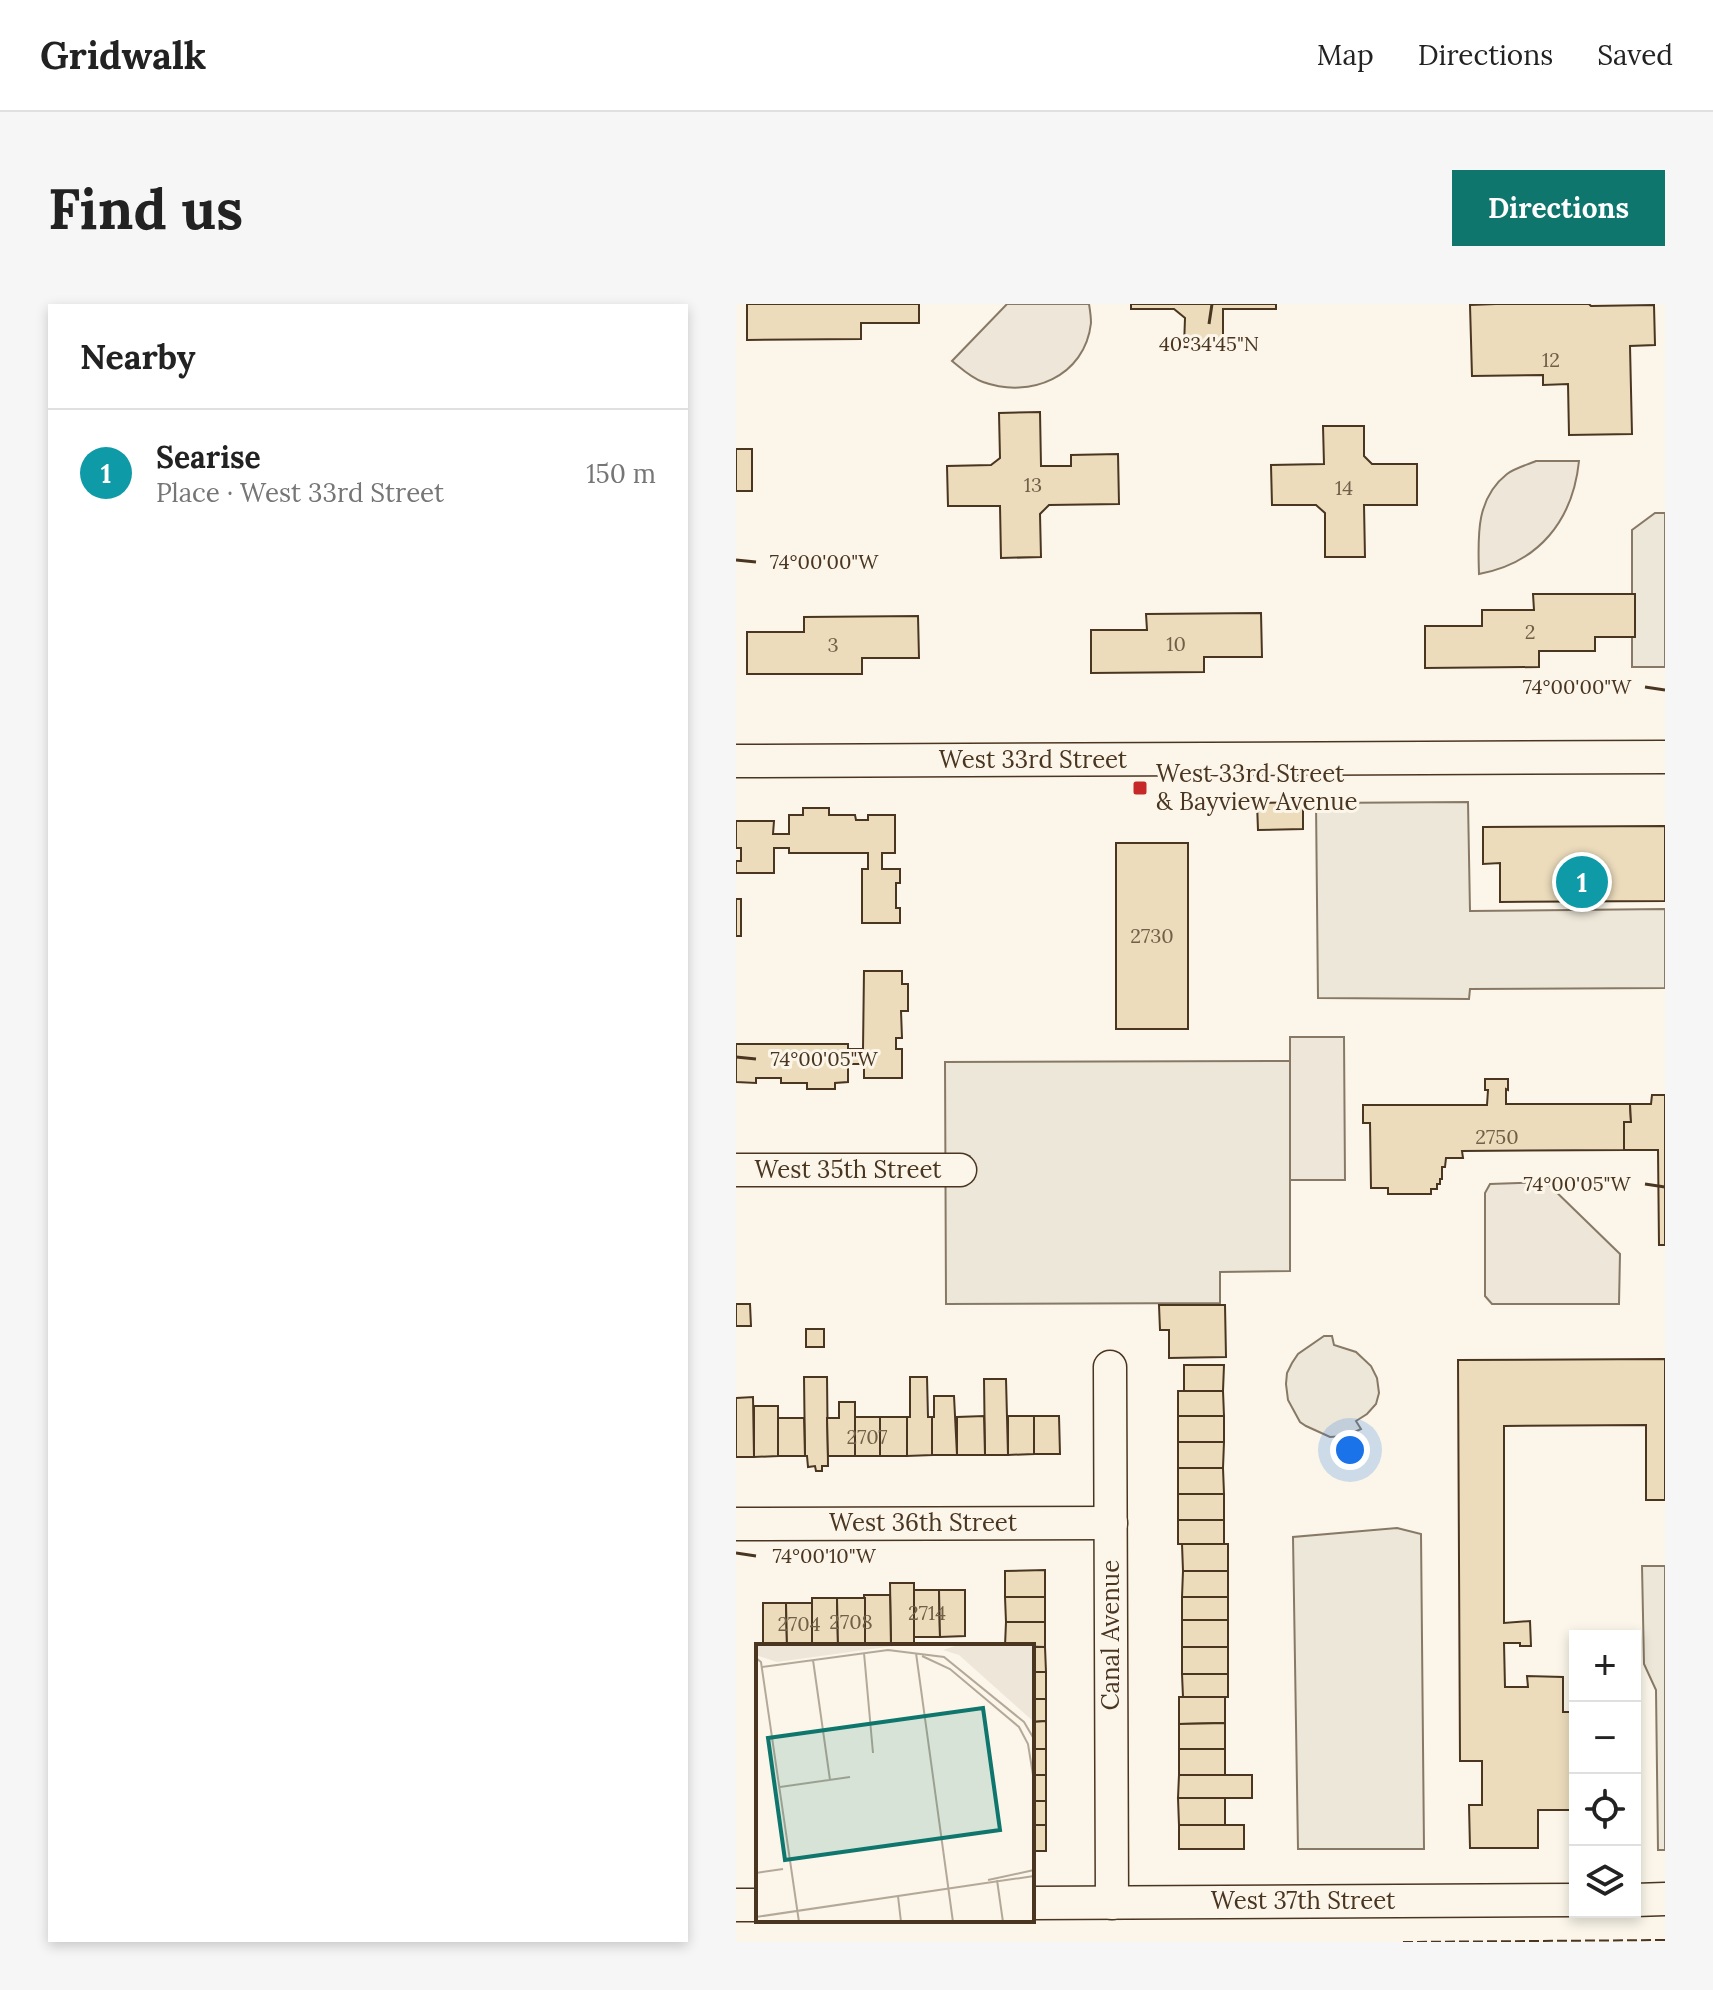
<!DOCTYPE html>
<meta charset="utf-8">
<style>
:root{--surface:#fff;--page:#f6f6f6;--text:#222;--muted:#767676;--line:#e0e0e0;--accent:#0f766e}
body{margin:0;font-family:Lora,serif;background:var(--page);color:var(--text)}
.controls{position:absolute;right:24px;bottom:24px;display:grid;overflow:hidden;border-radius:0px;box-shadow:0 4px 12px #0003}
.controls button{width:72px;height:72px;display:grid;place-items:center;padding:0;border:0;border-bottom:2px solid var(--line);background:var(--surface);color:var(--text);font:40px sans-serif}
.you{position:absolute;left:614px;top:1146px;width:28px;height:28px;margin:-20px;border:6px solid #fff;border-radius:50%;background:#1a73e8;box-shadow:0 0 0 12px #1a73e833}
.badge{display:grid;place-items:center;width:52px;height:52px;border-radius:50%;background:var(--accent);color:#fff;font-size:26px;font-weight:700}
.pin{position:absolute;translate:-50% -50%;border:4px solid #fff;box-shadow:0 2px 8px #0006}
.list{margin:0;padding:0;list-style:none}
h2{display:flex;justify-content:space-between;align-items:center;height:104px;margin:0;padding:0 32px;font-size:34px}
h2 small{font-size:26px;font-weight:400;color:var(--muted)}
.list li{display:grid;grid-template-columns:52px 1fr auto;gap:24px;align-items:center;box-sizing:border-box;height:128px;padding:0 32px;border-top:2px solid var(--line)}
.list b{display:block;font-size:30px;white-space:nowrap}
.list p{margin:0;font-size:26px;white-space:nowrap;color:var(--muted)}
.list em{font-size:26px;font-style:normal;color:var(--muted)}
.icon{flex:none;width:44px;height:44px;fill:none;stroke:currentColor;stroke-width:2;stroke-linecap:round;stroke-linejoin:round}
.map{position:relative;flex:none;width:929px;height:1638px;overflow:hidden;border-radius:0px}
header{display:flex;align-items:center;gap:48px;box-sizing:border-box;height:112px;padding:0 40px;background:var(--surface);border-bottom:2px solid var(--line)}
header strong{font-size:38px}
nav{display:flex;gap:44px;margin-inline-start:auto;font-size:28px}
.intro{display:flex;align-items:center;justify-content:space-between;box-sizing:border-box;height:192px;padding:0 48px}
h1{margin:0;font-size:56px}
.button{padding:20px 36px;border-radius:0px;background:var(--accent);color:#fff;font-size:28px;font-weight:700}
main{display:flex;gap:48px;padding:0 48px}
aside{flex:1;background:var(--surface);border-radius:0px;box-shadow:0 4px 12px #0003}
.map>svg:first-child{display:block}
.green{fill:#ede6d9;stroke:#887966;stroke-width:2}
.parking{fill:#ede7d9;stroke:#887966;stroke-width:2}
.building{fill:#ecdcbc;stroke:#4a3520;stroke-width:2}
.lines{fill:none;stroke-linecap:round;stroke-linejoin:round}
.minor-casing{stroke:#4a3520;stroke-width:35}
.minor{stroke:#fbf6e9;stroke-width:32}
.fence{stroke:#4a3520;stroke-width:2;stroke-dasharray:10 4;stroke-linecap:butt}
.ticks{fill:none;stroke:#4a3520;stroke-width:3}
.poi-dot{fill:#c62828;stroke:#fbf6e9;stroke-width:3}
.labels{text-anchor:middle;stroke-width:6;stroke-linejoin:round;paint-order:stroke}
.number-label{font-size:20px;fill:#725f47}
.street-label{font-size:24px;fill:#4a3520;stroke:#fbf6e9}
.poi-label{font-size:24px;fill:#4a3520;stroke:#fbf6e9;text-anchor:start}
.inset-road{fill:none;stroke:#b4a999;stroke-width:2}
.view{fill:#0f766e;fill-opacity:0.15;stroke:#0f766e;stroke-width:4}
.inset-edge{fill:none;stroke:#4a3520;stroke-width:4}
.ticks-label{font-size:20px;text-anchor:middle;fill:#4a3520;stroke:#fbf6e9;stroke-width:6;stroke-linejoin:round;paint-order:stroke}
</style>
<header>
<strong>Gridwalk</strong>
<nav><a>Map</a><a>Directions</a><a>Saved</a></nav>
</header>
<div class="intro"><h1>Find us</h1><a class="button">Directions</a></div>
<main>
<aside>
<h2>Nearby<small></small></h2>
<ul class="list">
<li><span class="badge" style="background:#0f9aa8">1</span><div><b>Searise</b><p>Place · West 33rd Street</p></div><em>150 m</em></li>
</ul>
</aside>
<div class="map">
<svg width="929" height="1638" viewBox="0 0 929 1638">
<rect width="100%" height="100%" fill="#fbf6e9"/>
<!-- green -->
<g class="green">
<path d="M271,0H353C354,6 355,13 355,19C349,73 294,95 247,78C235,74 226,65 216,57Z"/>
<path d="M800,157H843C837,216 803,259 743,270C742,234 739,195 771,170C779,164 791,161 800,157Z"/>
<path d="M554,733H608L609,876H554Z"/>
<path d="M810,878L884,950L883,1000H756L749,992V889L754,880Z"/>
</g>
<!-- parking -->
<g class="parking">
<path d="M919,209H929V363H896V226Z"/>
<path d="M732,498L734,607L929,605V684L734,685L733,695L582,694L580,499Z"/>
<path d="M554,757V967L484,968V999L210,1000L209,758Z"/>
<path d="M588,1032H596L598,1041L620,1048L635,1062L641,1074L643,1089L640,1100L631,1110L620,1117L625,1125L610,1132L594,1133L570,1122L564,1118L552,1096L550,1080L551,1069L556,1059L562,1050Z"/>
<path d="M661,1224L685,1230L688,1545H562L557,1233Z"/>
<path d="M906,1262H929V1546H922L920,1386L908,1360Z"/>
</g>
<!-- building -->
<g class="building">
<path d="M11,0H183V19H125V35L11,36Z"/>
<path d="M395,0H540V5H487V44L448,43L449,14L438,5H395Z"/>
<path d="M760,0H853L855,2L918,1L919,41L894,42L896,130L833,131L832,80L807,81V71L736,72L734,1Z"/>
<path d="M304,108L305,162H335V151L382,150L383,200L313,201L304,210L305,253L265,254L264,202H212L211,162L255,161L264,154L263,109Z"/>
<path d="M587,122H628V152L636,160H681V201H628L629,253H589V209L580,201H536L535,161L588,160Z"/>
<rect x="0" y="145" width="16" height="42"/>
<path d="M797,290H899V333H859V347H803V363L689,364V322H746V306H798Z"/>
<path d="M525,309L526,353H468V368L355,369V326H411L410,310Z"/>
<path d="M182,312L183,354H126V370H11V328H68V313Z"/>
<path d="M567,498V525L522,526L521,499Z"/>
<path d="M67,504H93V511H119L120,516H132V511H159V549H146V565H164V579H160V604H164V619H126V565H132V549H53V544H38V569H0V557H5V544H0V517H38L37,530H53V511H67Z"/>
<path d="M929,522V597L764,598V559L747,560V523Z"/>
<rect x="380" y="539" width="72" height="186"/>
<rect x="0" y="595" width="5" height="37"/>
<path d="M128,667H166V680H172V707H165L166,734H160V745H166V774H128V760H113L112,745H127Z"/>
<path d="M0,740H112V778L99,779V785H71V779H45V774H20V779L0,778Z"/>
<path d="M749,775H772V786L770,785V800H894L895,818H888V846L726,847L727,854H710L709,863H706V875H704V880H701V885H695V890H652V884H635L634,819H627V801H751L752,786H749Z"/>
<path d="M916,791H929V941H923L922,846H888V818H895L894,800H915Z"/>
<path d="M0,1000H14L15,1022H0Z"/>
<path d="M423,1001H489L490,1053L433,1054V1026H424Z"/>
<rect x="70" y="1025" width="18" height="18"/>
<path d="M929,1055V1196H910V1121L768,1122V1319L794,1317L795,1342H784V1339H768L769,1383H792L791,1372L827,1373V1408H839V1506H802V1544H734L733,1501H746V1457H724L722,1056Z"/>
<path d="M448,1061H488L487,1087H448Z"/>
<path d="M68,1073H91L92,1162H86V1167H80L79,1162L72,1163L71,1152H69Z"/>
<path d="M174,1073H191L192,1113H196V1151L171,1152V1113H174Z"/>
<path d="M248,1075H270L272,1151H249Z"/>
<path d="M442,1087H487L488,1112H442Z"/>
<path d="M198,1092H218L221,1151H196V1113H198Z"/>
<path d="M17,1093L18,1153H0V1094Z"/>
<path d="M103,1098H119V1152H92L91,1114H103Z"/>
<path d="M18,1102H42V1152L18,1153Z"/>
<path d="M248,1112L249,1151H221V1113Z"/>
<path d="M272,1112H298V1150L272,1151Z"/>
<path d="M298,1112H323L324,1150H298Z"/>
<rect x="442" y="1112" width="46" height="26"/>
<rect x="119" y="1113" width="25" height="39"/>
<rect x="144" y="1113" width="27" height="39"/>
<path d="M42,1114H68L69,1152H42Z"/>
<path d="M442,1138H488L487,1164H442Z"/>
<path d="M442,1164H487L488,1190H442Z"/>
<rect x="442" y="1190" width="46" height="26"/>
<rect x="442" y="1216" width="46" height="24"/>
<path d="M446,1240H492V1267H447Z"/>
<path d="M309,1266V1293H269V1267Z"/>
<path d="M447,1267H492V1293H446Z"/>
<path d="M154,1279H178V1342H155Z"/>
<path d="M178,1286H203L204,1333H178Z"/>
<path d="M203,1286H229V1332L204,1333Z"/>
<path d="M128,1291H154L155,1342H129Z"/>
<path d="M269,1293H309V1318H270Z"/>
<rect x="446" y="1293" width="46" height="23"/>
<path d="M76,1294H101L102,1342H76Z"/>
<path d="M101,1294H129V1342H102Z"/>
<path d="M27,1299H50L51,1342H27Z"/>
<path d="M50,1299H76V1342H51Z"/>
<rect x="446" y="1316" width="46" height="27"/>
<path d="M270,1318H309V1343L269,1342Z"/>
<path d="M296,1343H309L310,1368H296Z"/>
<rect x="446" y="1343" width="46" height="27"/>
<rect x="296" y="1368" width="14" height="27"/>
<path d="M446,1370H492V1393H447Z"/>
<path d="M443,1393H489V1419L443,1420Z"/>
<path d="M296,1395H310V1417L296,1418Z"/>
<path d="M310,1417V1445H296V1418Z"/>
<path d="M489,1419V1445H443V1420Z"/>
<rect x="296" y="1445" width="14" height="26"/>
<rect x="443" y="1445" width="46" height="26"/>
<rect x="296" y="1471" width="14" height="26"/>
<path d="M443,1471H516V1494H442Z"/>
<path d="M442,1494H489V1521H443Z"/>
<rect x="296" y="1497" width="14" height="24"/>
<rect x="296" y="1521" width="14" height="26"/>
<rect x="443" y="1521" width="65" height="24"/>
</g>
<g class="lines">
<defs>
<g id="minor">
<path d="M0,457L929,453"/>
<path d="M0,866H224"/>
<path d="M374,1063L376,1599"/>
<path d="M0,1220L375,1219"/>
<path d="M899,1596L929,1595"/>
<path d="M296,1599L839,1596"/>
<path d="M0,1601H22"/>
</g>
</defs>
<!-- minor casing -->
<use href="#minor" class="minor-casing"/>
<!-- minor -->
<use href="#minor" class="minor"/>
<!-- fence -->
<path class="fence" d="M667,1638L929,1636"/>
</g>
<!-- ticks -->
<path class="ticks" d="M473,20L476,0M0,256L20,258M909,383L929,386M0,753L20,755M909,880L929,883M0,1249L20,1252"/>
<!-- markers -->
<rect class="poi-dot" x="396" y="476" width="16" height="16" rx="4"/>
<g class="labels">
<!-- number labels -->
<g class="number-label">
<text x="815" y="63">12</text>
<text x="297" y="188">13</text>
<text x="608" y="191">14</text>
<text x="794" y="335">2</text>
<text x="440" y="347">10</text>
<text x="97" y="348">3</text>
<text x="416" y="639">2730</text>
<text x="761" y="840">2750</text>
<text x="131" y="1140">2707</text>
<text x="191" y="1316">2714</text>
<text x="115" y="1325">2708</text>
<text x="63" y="1327">2704</text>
</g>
<!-- street labels -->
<g class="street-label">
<text x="297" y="464">West 33rd Street</text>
<text x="112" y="874">West 35th Street</text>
<text x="187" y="1227">West 36th Street</text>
<text transform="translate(375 1331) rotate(-90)" y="8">Canal Avenue</text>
<text x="567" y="1605">West 37th Street</text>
</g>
<!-- poi labels -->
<g class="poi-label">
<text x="420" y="478">West 33rd Street<tspan x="420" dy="28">&amp; Bayview Avenue</tspan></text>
</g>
</g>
<!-- overview -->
<g transform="translate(20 1340)">
<rect width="278" height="278" fill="#fbf6e9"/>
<path d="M0,0H152L21,18L0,11ZM205,0H278V78L203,11L187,6Z" fill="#ede6d9"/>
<path class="inset-road" d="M108,9L117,109M160,9L197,278M166,12L194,25L263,83L272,100L278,137M0,14L5,18L43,278M57,16L74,136M6,23L132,6L188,13L268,78L278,95M24,143L94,133M0,229L27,225M232,236L278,226M241,236L247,278M142,252L145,278M0,273L278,232"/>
<path class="view" d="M227,64L244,186L29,216L12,94Z"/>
<rect width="278" height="278" class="inset-edge"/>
</g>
<g class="ticks-label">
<text x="473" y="47">40°34'45"N</text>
<text x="88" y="265">74°00'00"W</text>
<text x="841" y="390">74°00'00"W</text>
<text x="88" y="762">74°00'05"W</text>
<text x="841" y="887">74°00'05"W</text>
<text x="88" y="1259">74°00'10"W</text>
</g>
</svg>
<div class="controls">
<button>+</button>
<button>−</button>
<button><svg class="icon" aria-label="locate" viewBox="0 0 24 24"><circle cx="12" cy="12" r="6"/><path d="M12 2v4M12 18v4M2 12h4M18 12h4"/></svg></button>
<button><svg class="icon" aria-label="layers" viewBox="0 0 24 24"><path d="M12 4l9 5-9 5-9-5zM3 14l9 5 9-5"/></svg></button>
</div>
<div class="you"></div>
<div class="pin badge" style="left:846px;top:578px;background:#0f9aa8">1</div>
</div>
</main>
